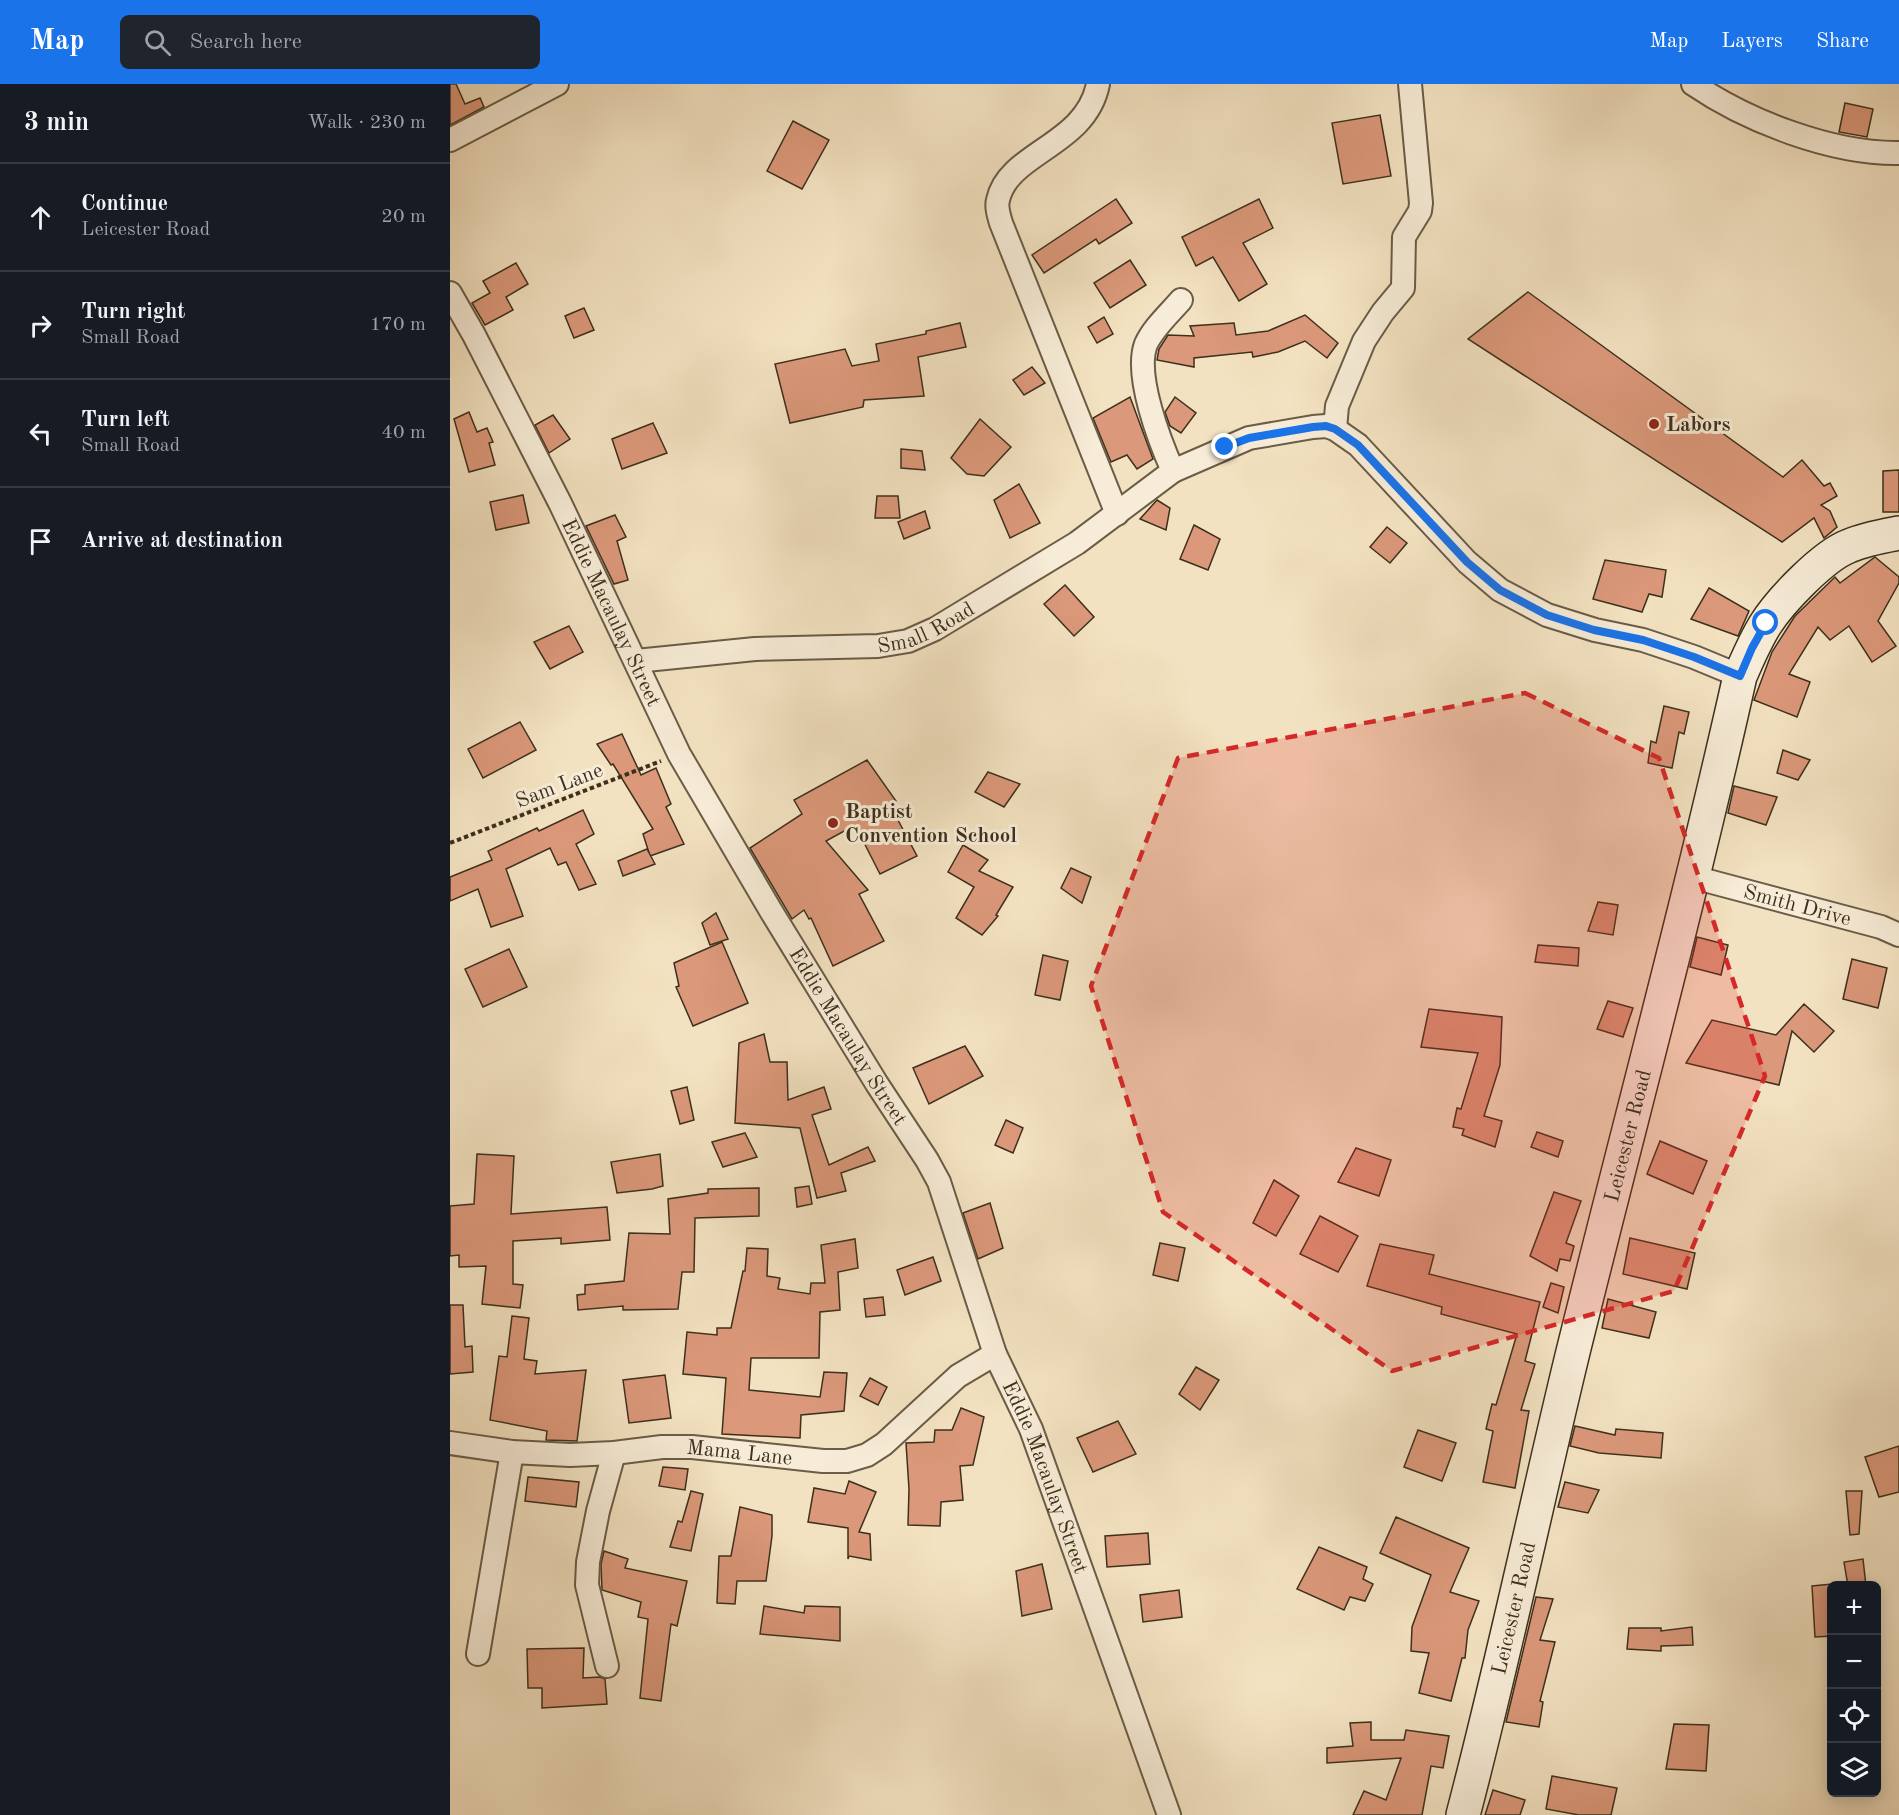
<!DOCTYPE html>
<meta charset="utf-8">
<style>
:root{--surface:#171b24;--page:#20242c;--text:#f1f3f6;--muted:#9ea1a6;--line:#363941;--accent:#1a73e8}
body{margin:0;font-family:"Old Standard TT",serif;background:var(--page);color:var(--text)}
.controls{position:absolute;right:18px;bottom:18px;display:grid;overflow:hidden;border-radius:9px;box-shadow:0 3px 15px #0003}
.controls button{width:54px;height:54px;display:grid;place-items:center;padding:0;border:0;border-bottom:2px solid var(--line);background:var(--surface);color:var(--text);font:30px sans-serif}
.stop{position:absolute;width:18px;height:18px;margin:-14px;border:4px solid #1a73e8;border-radius:50%;background:#fff}
.stop.end{background:#1a73e8;border-color:#fff;box-shadow:0 2px 6px #0008}
.list{margin:0;padding:0;list-style:none}
h2{display:flex;justify-content:space-between;align-items:center;height:78px;margin:0;padding:0 24px;font-size:26px}
h2 small{font-size:20px;font-weight:400;color:var(--muted)}
.list li{display:grid;grid-template-columns:39px 1fr auto;gap:18px;align-items:center;box-sizing:border-box;height:108px;padding:0 24px;border-top:2px solid var(--line)}
.list b{display:block;font-size:22px;white-space:nowrap}
.list p{margin:0;font-size:20px;white-space:nowrap;color:var(--muted)}
.list em{font-size:20px;font-style:normal;color:var(--muted)}
.icon{flex:none;width:33px;height:33px;fill:none;stroke:currentColor;stroke-width:2;stroke-linecap:round;stroke-linejoin:round}
.map{position:relative;flex:none;width:1449px;height:1731px;overflow:hidden}
header{display:flex;align-items:center;gap:36px;box-sizing:border-box;height:84px;padding:0 30px;background:var(--accent);color:#fff}
header strong{font-size:28px}
nav{display:flex;gap:33px;margin-inline-start:auto;font-size:21px}
.search{width:420px;height:54px;background:var(--page);display:flex;align-items:center;gap:15px;box-sizing:border-box;padding:0 21px;border-radius:9px;color:var(--muted);font-size:22px}
main{display:flex}
aside{flex:1;background:var(--surface)}
.map>svg:first-child{display:block}
.building{fill:#db987a;stroke:#3d301d;stroke-width:1.5}
.lines{fill:none;stroke-linecap:round;stroke-linejoin:round}
.street-casing{stroke:#6a5c46;stroke-width:26}
.secondary-casing{stroke:#3d301d;stroke-width:36}
.path{stroke:#3d301d;stroke-width:4;stroke-dasharray:4.5 3;stroke-linecap:butt}
.street{stroke:#f7ecd7;stroke-width:22}
.secondary{stroke:#f7ecd7;stroke-width:33}
.route{stroke:#1a73e8;stroke-width:8}
.marked{fill:#d62828;fill-opacity:0.2;stroke:#d62828;stroke-width:4.5;stroke-dasharray:12 8;stroke-linejoin:round}
.poi-dot{fill:#8f2418;stroke:#f7ecd7;stroke-width:2}
.labels{text-anchor:middle;stroke-width:6;stroke-linejoin:round;paint-order:stroke}
.poi-label{font-size:21px;font-weight:bold;fill:#3d301d;stroke:#f7ecd7;text-anchor:start}
.street-label{font-size:21px;fill:#3d301d;stroke:#f7ecd7}
</style>
<header>
<strong>Map</strong>
<div class="search"><svg class="icon" aria-label="search" viewBox="0 0 24 24"><circle cx="10" cy="10" r="6"/><path d="M15 15l6 6"/></svg>Search here</div>
<nav><a>Map</a><a>Layers</a><a>Share</a></nav>
</header>
<main>
<aside>
<h2>3 min<small>Walk · 230 m</small></h2>
<ul class="list">
<li><svg class="icon" aria-label="ahead" viewBox="0 0 24 24"><path d="M12 20V5M6 11l6-6 6 6"/></svg><div><b>Continue</b><p>Leicester Road</p></div><em>20 m</em></li>
<li><svg class="icon" aria-label="right" viewBox="0 0 24 24"><path d="M7 20v-9h11M14 6l5 5-5 5"/></svg><div><b>Turn right</b><p>Small Road</p></div><em>170 m</em></li>
<li><svg class="icon" aria-label="left" viewBox="0 0 24 24"><path d="M17 20v-9H6M10 6l-5 5 5 5"/></svg><div><b>Turn left</b><p>Small Road</p></div><em>40 m</em></li>
<li><svg class="icon" aria-label="arrive" viewBox="0 0 24 24"><path d="M6 21V4h12l-3 4 3 4H6"/></svg><div><b>Arrive at destination</b></div></li>
</ul>
</aside>
<div class="map">
<svg width="1449" height="1731" viewBox="0 0 1449 1731">
<rect width="100%" height="100%" fill="#f3e2c1"/>
<filter id="stains"><feTurbulence type="fractalNoise" baseFrequency=".00333" numOctaves="4"/><feColorMatrix values="0 0 0 0 .2 0 0 0 0 .09 0 0 0 0 .02 0 0 0 .5 -.17"/></filter>
<radialGradient id="worn" r=".72"><stop offset=".6" stop-color="#630" stop-opacity="0"/><stop offset="1" stop-color="#630" stop-opacity=".3"/></radialGradient>
<!-- building -->
<g class="building">
<path d="M0,0H6L15,20L30,14L34,23L0,41Z"/>
<path d="M1395,19L1423,25L1417,53L1389,48Z"/>
<path d="M930,31L941,92L893,100L882,39Z"/>
<path d="M343,37L379,56L352,105L317,87Z"/>
<path d="M666,115L682,139L649,160L646,155L594,189L582,171Z"/>
<path d="M809,115L823,144L793,159L817,200L789,217L763,173L746,182L732,153Z"/>
<path d="M680,176L696,201L660,224L644,199Z"/>
<path d="M66,179L78,200L56,213L63,226L35,241L22,219L40,209L33,197Z"/>
<path d="M1078,208L1333,393L1352,376L1374,402L1380,399L1387,412L1371,421L1380,427L1387,443L1374,454L1364,434L1332,458L1018,255Z"/>
<path d="M134,224L144,246L124,254L115,232Z"/>
<path d="M855,231L888,259L877,274L855,257L828,268L803,273L802,268L744,274V283L707,276L709,265L718,251L744,252L740,242L784,239L786,251L818,247Z"/>
<path d="M654,233L663,250L647,259L638,243Z"/>
<path d="M510,239L516,263L468,273L474,312L414,316L413,323L340,339L325,280L395,265L402,282L429,277L426,260L476,250V247Z"/>
<path d="M582,283L595,299L574,311L563,296Z"/>
<path d="M680,313L703,375L687,385L677,371L661,378L643,334Z"/>
<path d="M725,313L746,329L731,349L720,342L715,328Z"/>
<path d="M19,328L27,348L37,344L43,358L39,359L45,381L19,388L4,335Z"/>
<path d="M103,331L120,355L99,369L85,341Z"/>
<path d="M530,335L561,363L534,392L517,390L501,374Z"/>
<path d="M203,339L217,369L172,385L162,355Z"/>
<path d="M451,365L472,367L475,386L451,384Z"/>
<path d="M1449,386V428H1433V387Z"/>
<path d="M569,400L590,439L560,454L544,416Z"/>
<path d="M73,411L79,439L46,446L40,418Z"/>
<path d="M427,412H448L450,434H425Z"/>
<path d="M707,416L720,424L716,446L690,435Z"/>
<path d="M475,427L480,444L454,455L448,438Z"/>
<path d="M165,431L176,453L167,457L178,496L164,500L136,442Z"/>
<path d="M744,441L770,455L758,486L730,475Z"/>
<path d="M937,443L957,459L940,479L920,463Z"/>
<path d="M1425,473L1449,493V499L1428,537L1446,562L1422,578L1399,542L1380,556L1368,543L1339,590L1360,598L1347,633L1304,616L1322,568L1345,532L1385,493L1390,499Z"/>
<path d="M1155,476L1216,486L1212,513L1199,510L1192,528L1143,515Z"/>
<path d="M615,501L644,533L624,552L594,520Z"/>
<path d="M1259,504L1299,527L1288,552L1241,535Z"/>
<path d="M119,542L133,568L100,585L84,558Z"/>
<path d="M1214,622L1239,628L1234,650L1229,648L1222,684L1198,679L1201,657L1206,659Z"/>
<path d="M70,638L86,666L33,694L18,665Z"/>
<path d="M172,650L191,691L206,684L221,720L216,723L234,760L200,772L193,750L203,745L163,680L161,681L147,660Z"/>
<path d="M1333,666L1360,676L1348,696L1327,689Z"/>
<path d="M417,676L446,717L440,721L467,772L430,790L405,741L376,757L418,806L409,810L434,857L383,882L361,834L359,835L354,826L342,835L300,764L352,730L344,716Z"/>
<path d="M538,688L570,700L554,723L525,708Z"/>
<path d="M1284,702L1327,713L1316,741L1278,729Z"/>
<path d="M133,726L144,750L126,760L146,800L129,806L116,778L108,781L100,764L56,785L73,832L41,843L28,805L0,817V793L42,776L38,767L87,744L89,747Z"/>
<path d="M513,761L538,776L529,787L563,803L546,831L548,832L532,851L506,834L524,803L498,788Z"/>
<path d="M197,765L205,780L173,792L168,777Z"/>
<path d="M621,784L641,793L632,819L611,804Z"/>
<path d="M1148,818L1168,821L1163,851L1138,847Z"/>
<path d="M266,829L278,855L260,861L252,839Z"/>
<path d="M1247,853L1278,861L1271,891L1240,883Z"/>
<path d="M272,858L298,919L243,942L226,903L229,902L224,879Z"/>
<path d="M1088,861L1129,864L1128,882L1085,878Z"/>
<path d="M59,865L77,903L33,923L15,885Z"/>
<path d="M593,871L618,877L610,916L585,911Z"/>
<path d="M1402,875L1437,884L1428,924L1393,915Z"/>
<path d="M1158,917L1183,924L1173,953L1147,945Z"/>
<path d="M1354,920L1384,947L1364,968L1342,947L1329,1001L1236,979L1262,936L1326,951Z"/>
<path d="M979,925L1052,933L1050,981L1034,1032L1052,1037L1045,1063L1012,1051L1014,1045L1003,1043L1007,1024L1011,1025L1028,969L971,963Z"/>
<path d="M314,950L320,978H337L338,1016L374,1003L381,1025L362,1031L379,1081L418,1063L425,1077L391,1089L396,1107L367,1114L350,1044L285,1039L289,959Z"/>
<path d="M515,962L533,992L479,1020L463,984Z"/>
<path d="M237,1003L244,1036L230,1040L221,1007Z"/>
<path d="M556,1036L573,1044L563,1069L545,1061Z"/>
<path d="M1087,1048L1113,1057L1108,1073L1081,1063Z"/>
<path d="M295,1049L307,1073L273,1083L262,1058Z"/>
<path d="M1210,1057L1257,1077L1243,1110L1197,1090Z"/>
<path d="M906,1064L941,1076L929,1112L888,1098Z"/>
<path d="M27,1070L64,1072L61,1130L157,1123L160,1156L111,1160V1154L63,1157V1200L73,1201L70,1224L32,1220L36,1182L9,1183V1171L0,1172V1122L24,1120Z"/>
<path d="M210,1070L213,1102L202,1105L167,1109L161,1078Z"/>
<path d="M824,1096L849,1112L826,1152L803,1139Z"/>
<path d="M359,1102L362,1120L347,1123L345,1104Z"/>
<path d="M309,1104V1132L245,1134L244,1188H232L228,1225L173,1226V1222L128,1226L127,1211L135,1210V1201L174,1197L179,1149L220,1150L218,1115L258,1109V1105Z"/>
<path d="M1104,1108L1131,1117L1116,1159L1124,1162L1120,1177L1110,1175L1107,1187L1080,1172Z"/>
<path d="M540,1119L553,1164L528,1175L513,1129Z"/>
<path d="M870,1132L908,1152L888,1188L850,1170Z"/>
<path d="M1180,1154L1245,1169L1237,1205L1173,1190Z"/>
<path d="M405,1155L408,1184L388,1188L390,1226L370,1228L369,1274H301L299,1306L370,1313L374,1288L397,1289L394,1327L351,1331L350,1354L272,1350L276,1294L233,1290L237,1248L267,1251V1244H281L293,1187H295L297,1164L318,1165L317,1192L330,1194L328,1205L360,1210L361,1199H375L371,1161Z"/>
<path d="M710,1159L735,1164L728,1197L703,1191Z"/>
<path d="M930,1160L984,1171L979,1190L1090,1218L1075,1277L1085,1280L1071,1326L1079,1327L1065,1404L1033,1398L1043,1347L1036,1345L1042,1320L1046,1321L1067,1250L991,1230L992,1223L917,1202Z"/>
<path d="M483,1173L491,1197L455,1211L447,1186Z"/>
<path d="M1101,1199L1114,1203L1108,1229L1093,1223Z"/>
<path d="M433,1213L435,1231L416,1233L414,1215Z"/>
<path d="M1158,1215L1206,1228L1199,1254L1152,1244Z"/>
<path d="M0,1221H13L15,1263L22,1262L23,1288L0,1290Z"/>
<path d="M62,1232L79,1234L74,1275L87,1277L85,1290L136,1286L127,1357L96,1356L97,1347L40,1336L49,1272L57,1273Z"/>
<path d="M746,1283L769,1296L750,1326L729,1310Z"/>
<path d="M215,1291L221,1334L179,1339L173,1296Z"/>
<path d="M420,1294L437,1303L428,1321L410,1312Z"/>
<path d="M511,1324L534,1333L523,1381L510,1382L513,1416L491,1418L490,1442L458,1441L459,1405L456,1359L484,1358L485,1346H502Z"/>
<path d="M668,1337L686,1370L643,1388L627,1354Z"/>
<path d="M1125,1342L1165,1351L1166,1345L1213,1349L1211,1374L1149,1369L1120,1362Z"/>
<path d="M968,1346L1006,1359L992,1397L954,1383Z"/>
<path d="M1449,1362V1408L1429,1413L1415,1373Z"/>
<path d="M213,1383L238,1385L235,1406L209,1402Z"/>
<path d="M78,1393L129,1398L126,1423L75,1417Z"/>
<path d="M399,1397L426,1408L409,1448L420,1450L421,1476L399,1472L398,1475V1444L358,1438L364,1404L395,1410Z"/>
<path d="M1115,1398L1149,1406L1138,1429L1108,1423Z"/>
<path d="M241,1407L253,1410L241,1467L220,1463L228,1437L232,1438Z"/>
<path d="M1396,1407H1412L1409,1450L1400,1451Z"/>
<path d="M290,1423L322,1431V1452L316,1497H287L285,1520L267,1519L269,1472H281Z"/>
<path d="M946,1433L1019,1464L1000,1508L1029,1517L1018,1546L1015,1574H1012L1001,1617L969,1609L979,1569L961,1567L962,1543L981,1491L930,1469Z"/>
<path d="M698,1449L700,1480L657,1483L655,1452Z"/>
<path d="M869,1463L917,1483L913,1495L923,1500L915,1517L900,1513L894,1526L847,1505Z"/>
<path d="M154,1467L178,1475L175,1484L237,1497L227,1542L221,1540L211,1617L190,1614L198,1535L188,1533L191,1518L152,1506L151,1480Z"/>
<path d="M1413,1475L1416,1502H1398L1394,1478Z"/>
<path d="M592,1480L602,1525L572,1532L566,1487Z"/>
<path d="M1382,1500V1552L1365,1553L1362,1502Z"/>
<path d="M729,1506L732,1533L693,1538L690,1511Z"/>
<path d="M1086,1513L1103,1515L1090,1556L1105,1558L1090,1617L1093,1618L1089,1643L1056,1638Z"/>
<path d="M314,1522L354,1529L355,1522L390,1523V1557L310,1550Z"/>
<path d="M1242,1543L1243,1561L1211,1562V1567L1177,1565L1179,1544H1211V1547Z"/>
<path d="M134,1564L133,1594L150,1593L155,1595L157,1620L92,1624V1604H78L77,1565Z"/>
<path d="M921,1638V1656H954L956,1646L999,1652L993,1684L981,1682L972,1731H903L914,1707L936,1716L951,1674L877,1679V1664L903,1662L900,1639Z"/>
<path d="M1224,1640L1259,1641L1256,1687L1216,1685Z"/>
<path d="M1102,1692L1167,1704L1161,1731H1129L1096,1725Z"/>
<path d="M1043,1706L1075,1716L1070,1731H1035Z"/>
</g>
<g class="lines">
<defs>
<g id="street">
<path d="M648,0C636,62 558,68 548,116C546,123 549,132 551,139L667,430"/>
<path d="M1243,0C1297,37 1382,70 1449,69"/>
<path d="M0,56L107,0"/>
<path id="s1" d="M0,209L24,251L110,419L229,670L321,827L427,1000L477,1076L489,1098L545,1270L581,1345L719,1731"/>
<path d="M885,345L887,322L914,257L933,228L953,204L954,153L970,127L971,119L960,0"/>
<path d="M723,387L799,354L863,343L876,342L885,345L908,361L1017,478L1050,506L1097,531L1145,546L1193,556L1244,573L1290,592"/>
<path id="s2" d="M186,577L305,565L428,562L458,557L485,545L627,459L723,387C710,358 684,291 696,260C704,243 719,230 731,216"/>
<path id="s3" d="M1243,793L1431,843L1449,851"/>
<path id="s4" d="M0,1359L62,1368L120,1371L164,1369L212,1363H242L373,1377H397L417,1371L434,1360L508,1292L545,1270"/>
<path d="M28,1570L62,1368"/>
<path d="M157,1582L137,1501L138,1478L148,1427L164,1369"/>
</g>
<g id="secondary">
<path id="s5" d="M1013,1731C1053,1579 1085,1425 1122,1272C1178,1045 1239,820 1290,592C1298,574 1305,557 1315,541C1330,517 1373,472 1399,462C1415,455 1433,452 1449,449"/>
</g>
</defs>
<!-- street casing -->
<use href="#street" class="street-casing"/>
<!-- secondary casing -->
<use href="#secondary" class="secondary-casing"/>
<!-- path -->
<path class="path" d="M0,759L211,677"/>
<!-- street -->
<use href="#street" class="street"/>
<!-- secondary -->
<use href="#secondary" class="secondary"/>
</g>
<g class="lines">
<!-- route -->
<path class="route" d="M775,363L799,354L863,343L876,342L885,345L908,361L1017,478L1050,506L1097,531L1144,546L1193,556L1244,573L1290,592L1302,564L1316,539"/>
</g>
<!-- marked area -->
<path class="marked" d="M1075,609L1209,674L1315,992L1224,1207L942,1287L713,1128L641,902L728,674Z"/>
<!-- markers -->
<g class="poi-dot">
<circle cx="1204" cy="340" r="6"/>
<circle cx="383" cy="739" r="6"/>
</g>
<g class="labels">
<!-- poi labels -->
<g class="poi-label">
<text x="1216" y="347">Labors</text>
<text x="395" y="734">Baptist<tspan x="395" dy="24">Convention School</tspan></text>
</g>
<!-- street labels -->
<g class="street-label">
<text dy="7" stroke="none"><textPath href="#s1" startOffset="358">Eddie Macaulay Street</textPath></text>
<text dy="7" stroke="none"><textPath href="#s2" startOffset="294">Small Road</textPath></text>
<text transform="translate(109 701) rotate(-21)" y="7">Sam Lane</text>
<text dy="7" stroke="none"><textPath href="#s3" startOffset="108">Smith Drive</textPath></text>
<text dy="7" stroke="none"><textPath href="#s1" startOffset="844">Eddie Macaulay Street</textPath></text>
<text dy="7" stroke="none"><textPath href="#s5" startOffset="699">Leicester Road</textPath></text>
<text dy="7" stroke="none"><textPath href="#s4" startOffset="291">Mama Lane</textPath></text>
<text dy="7" stroke="none"><textPath href="#s1" startOffset="1330">Eddie Macaulay Street</textPath></text>
<text dy="7" stroke="none"><textPath href="#s5" startOffset="213">Leicester Road</textPath></text>
</g>
</g>
<rect width="100%" height="100%" filter="url(#stains)"/>
<rect width="100%" height="100%" fill="url(#worn)"/>
</svg>
<div class="controls">
<button>+</button>
<button>−</button>
<button><svg class="icon" aria-label="locate" viewBox="0 0 24 24"><circle cx="12" cy="12" r="6"/><path d="M12 2v4M12 18v4M2 12h4M18 12h4"/></svg></button>
<button><svg class="icon" aria-label="layers" viewBox="0 0 24 24"><path d="M12 4l9 5-9 5-9-5zM3 14l9 5 9-5"/></svg></button>
</div>
<div class="stop" style="left:1316px;top:539px"></div>
<div class="stop end" style="left:775px;top:363px"></div>
</div>
</main>
